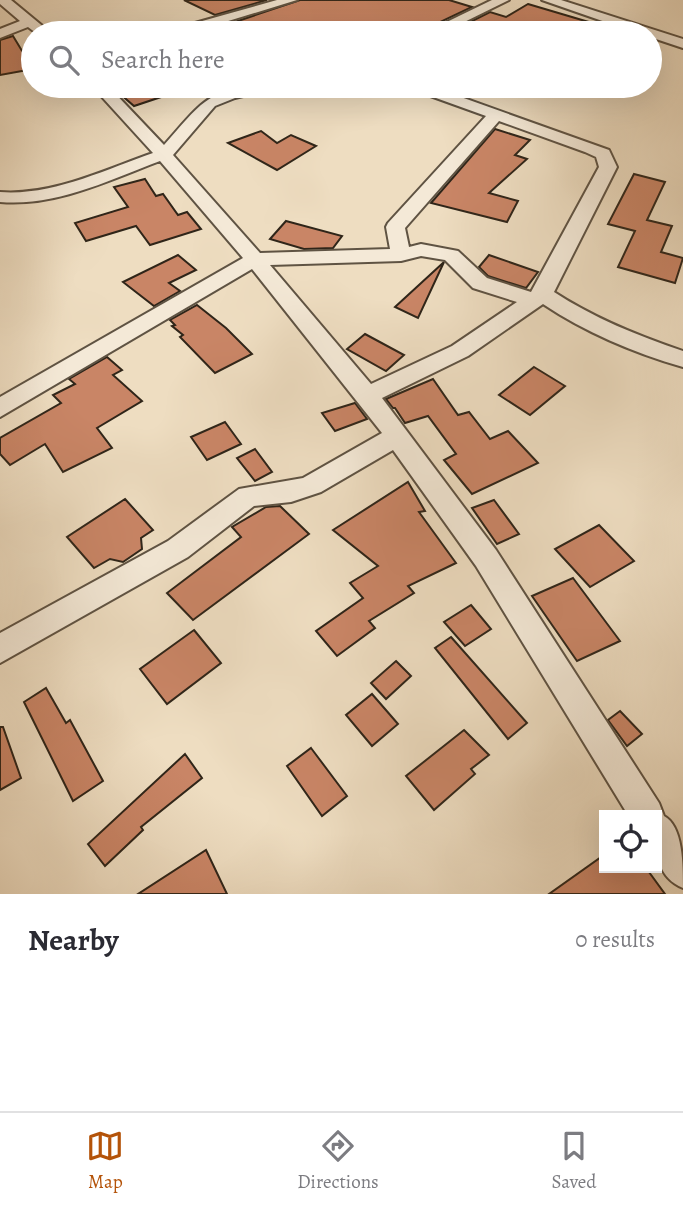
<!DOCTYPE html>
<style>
:root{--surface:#fff;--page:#f2f2f3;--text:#2b2b33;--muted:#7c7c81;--line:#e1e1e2;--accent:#b45309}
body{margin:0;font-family:Alegreya,serif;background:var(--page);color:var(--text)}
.controls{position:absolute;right:21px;bottom:21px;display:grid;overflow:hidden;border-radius:0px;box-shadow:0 7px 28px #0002}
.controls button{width:63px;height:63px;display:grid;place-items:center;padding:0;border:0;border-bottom:2px solid var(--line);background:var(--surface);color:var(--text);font:35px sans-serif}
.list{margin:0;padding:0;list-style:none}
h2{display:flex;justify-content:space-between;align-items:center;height:91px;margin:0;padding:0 28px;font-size:30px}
h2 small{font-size:23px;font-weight:400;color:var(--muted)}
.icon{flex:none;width:38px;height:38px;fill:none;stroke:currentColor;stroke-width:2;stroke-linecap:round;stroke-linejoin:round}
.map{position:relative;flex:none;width:683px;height:894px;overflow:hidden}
.search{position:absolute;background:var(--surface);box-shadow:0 7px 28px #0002;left:21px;right:21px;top:21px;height:77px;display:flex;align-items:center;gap:18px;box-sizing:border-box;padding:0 24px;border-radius:38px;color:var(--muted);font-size:26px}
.sheet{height:217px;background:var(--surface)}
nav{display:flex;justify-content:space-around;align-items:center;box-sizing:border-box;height:98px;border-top:2px solid var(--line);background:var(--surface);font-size:19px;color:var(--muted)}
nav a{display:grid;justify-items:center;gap:4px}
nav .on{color:var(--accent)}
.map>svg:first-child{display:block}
.building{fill:#c98566;stroke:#2f2519;stroke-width:2}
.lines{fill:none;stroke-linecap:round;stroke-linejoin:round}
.minor-casing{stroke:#5f5343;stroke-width:4}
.minor{fill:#f4e9d7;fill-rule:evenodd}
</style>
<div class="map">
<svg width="683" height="894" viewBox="0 0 683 894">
<rect width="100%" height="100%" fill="#eeddc1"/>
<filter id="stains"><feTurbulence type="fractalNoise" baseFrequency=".00286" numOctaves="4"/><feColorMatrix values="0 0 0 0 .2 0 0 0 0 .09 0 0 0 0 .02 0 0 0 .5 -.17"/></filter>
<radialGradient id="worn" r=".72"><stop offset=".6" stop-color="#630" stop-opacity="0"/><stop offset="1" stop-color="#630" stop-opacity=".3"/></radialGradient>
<!-- building -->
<g class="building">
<path d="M184,0H267L215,15Z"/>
<path d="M300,0H449L472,7L432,26L423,22L398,33H254L232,23Z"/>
<path d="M528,4L609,28L608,33H448L490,12L506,17Z"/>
<path d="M13,36L33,69L0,75V40Z"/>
<path d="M111,86H184L185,89L134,106Z"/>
<path d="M495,129L530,140L515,155L527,159L489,193L518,201L507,222L431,203Z"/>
<path d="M261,131L277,143L291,135L316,146L277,170L228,143Z"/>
<path d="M634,174L665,182L647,220L672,226L661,252L683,258L675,283L618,267L635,231L608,224Z"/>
<path d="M145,179L156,196L163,194L178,215L187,212L201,229L150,245L136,226L86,241L75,223L128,207L114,187Z"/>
<path d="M286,221L342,236L333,248L304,249L270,239Z"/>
<path d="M178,255L196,270L169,283L180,291L154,306L123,282Z"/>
<path d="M489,255L538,272L526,288L488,276L479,267Z"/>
<path d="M444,262L418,318L395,307Z"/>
<path d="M197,305L226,328L252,354L215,373L180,337L183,335L172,326L175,325L170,320Z"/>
<path d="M365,334L404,355L386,371L347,349Z"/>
<path d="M107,357L122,370L113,375L142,401L97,428L112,448L63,472L45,444L10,465L0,454V438L61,403L53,395L75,384L69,379Z"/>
<path d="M534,367L565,386L530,415L499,395Z"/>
<path d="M433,379L458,415L469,412L490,439L508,431L538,463L472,494L444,460L456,454L428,416L405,423L395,408H393L386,399Z"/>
<path d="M355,403L367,419L335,431L322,413Z"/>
<path d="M225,422L241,444L207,460L191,437Z"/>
<path d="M255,449L272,472L255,481L237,458Z"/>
<path d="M408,482L425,511L419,512L456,563L408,586L414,593L369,621L375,628L337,656L316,631L363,598L350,583L378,566L333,530Z"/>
<path d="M125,499L153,530L141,538L142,549L123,562L110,559L94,568L67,537Z"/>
<path d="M494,500L519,534L497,544L472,508Z"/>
<path d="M280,506L309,534L193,620L167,593L241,537L232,527L266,507Z"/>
<path d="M599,525L634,561L590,587L555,549Z"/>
<path d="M573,578L620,641L577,661L532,596Z"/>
<path d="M471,605L491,629L465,646L444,622Z"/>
<path d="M194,630L221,663L167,704L140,669Z"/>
<path d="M451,637L527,723L508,739L435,648Z"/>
<path d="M396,661L411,676L386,699L371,683Z"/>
<path d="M46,688L66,723L70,720L103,781L73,801L24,702Z"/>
<path d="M372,694L398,724L372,746L346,715Z"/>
<path d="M620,711L642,734L627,746L608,720Z"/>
<path d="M0,727H3L21,778L0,790Z"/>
<path d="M464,730L489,755L471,769L475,774L434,810L406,776Z"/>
<path d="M311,748L347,796L322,816L287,766Z"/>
<path d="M185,754L202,778L141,827L143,830L105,866L88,844Z"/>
<path d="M206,850L227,894H138Z"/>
<path d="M604,855V868H646L665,894H549Z"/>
</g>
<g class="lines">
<defs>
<g id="minor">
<path d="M0,0H11L51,33H36L28,27L0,38V29L20,21L0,4Z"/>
<path d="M277,0H297L189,33H168L170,30Z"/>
<path d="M492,0H509L442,33H424Z"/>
<path d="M542,0H561L683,39V48L650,37V33H637Z"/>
<path d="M92,86H108L164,145C204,100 209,86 274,86L272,89L235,98L215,106L173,155L260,253L390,249L386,227L388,223L486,116L411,89L409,86H430L609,150L617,167L554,292C594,318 638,336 683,351V367C634,353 585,332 543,304L468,356L382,398L496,550L659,803L664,816C683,826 683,865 683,888C652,875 657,844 657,815H628L476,566L393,450L321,492L291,502L254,506L188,557L0,663V633L168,541L239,489L303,478L382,433L252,269L0,417V397L243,258L160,161C110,180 55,207 0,202V192C52,196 104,170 153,153ZM499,121L585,152L596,157L599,167L531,292L487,278L458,251L421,244L409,247L405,228ZM421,256L445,260L473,288L517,302L452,346L371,384L270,265L401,261Z"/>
</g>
</defs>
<!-- minor casing -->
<use href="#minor" class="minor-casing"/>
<!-- minor -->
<use href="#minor" class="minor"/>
</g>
<rect width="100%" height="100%" filter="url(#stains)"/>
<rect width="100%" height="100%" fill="url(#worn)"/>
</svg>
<div class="controls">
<button><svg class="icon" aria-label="locate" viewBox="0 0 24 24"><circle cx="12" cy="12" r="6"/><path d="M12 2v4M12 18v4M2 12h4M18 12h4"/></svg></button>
</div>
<div class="search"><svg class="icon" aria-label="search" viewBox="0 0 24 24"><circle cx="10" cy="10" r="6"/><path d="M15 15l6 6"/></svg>Search here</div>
</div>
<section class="sheet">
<h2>Nearby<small>0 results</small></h2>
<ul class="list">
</ul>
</section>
<nav>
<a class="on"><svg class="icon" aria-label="map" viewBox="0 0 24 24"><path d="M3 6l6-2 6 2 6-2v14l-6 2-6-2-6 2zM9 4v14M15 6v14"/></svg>Map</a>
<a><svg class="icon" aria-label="directions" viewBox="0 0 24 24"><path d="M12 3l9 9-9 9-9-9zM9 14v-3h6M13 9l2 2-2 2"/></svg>Directions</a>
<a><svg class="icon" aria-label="saved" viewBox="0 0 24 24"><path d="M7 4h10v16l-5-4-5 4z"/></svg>Saved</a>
</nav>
